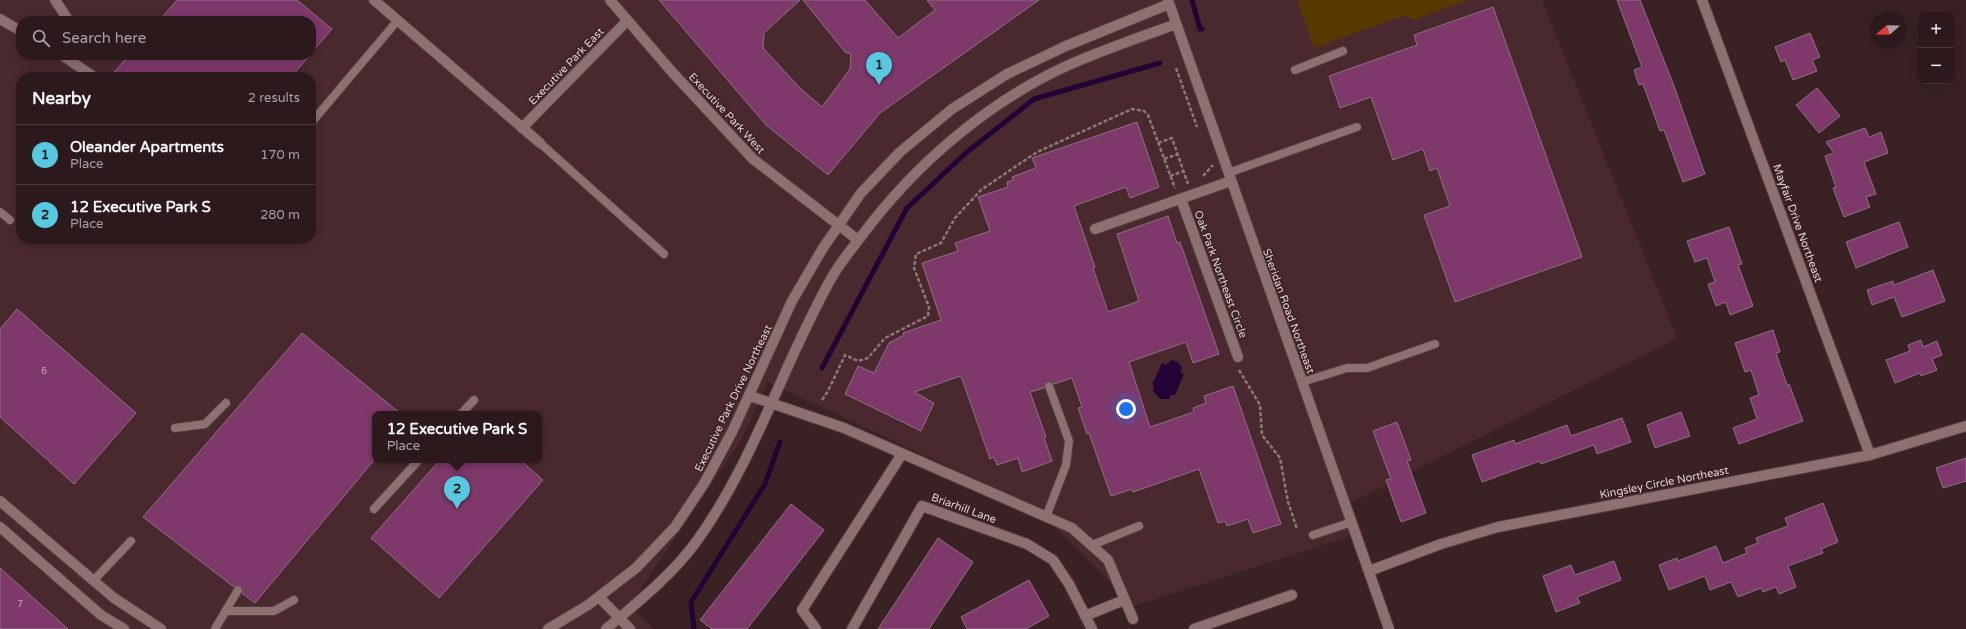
<!DOCTYPE html>
<meta charset="utf-8">
<style>
:root{--surface:#2c191b;--page:#382628;--text:#f1f3f6;--muted:#a6a0a3;--line:#48383a;--accent:#56c9e0}
body{margin:0;font-family:"Varela Round",sans-serif;background:var(--page);color:var(--text)}
.controls{position:absolute;right:12px;top:12px;display:grid;overflow:hidden;border-radius:8px;box-shadow:0 2px 10px #0003}
.controls button{width:36px;height:36px;display:grid;place-items:center;padding:0;border:0;border-bottom:1px solid var(--line);background:var(--surface);color:var(--text);font:20px sans-serif}
.compass{position:absolute;left:1870px;top:12px;width:36px;height:36px;border-radius:50%;background:var(--surface);box-shadow:0 2px 10px #0003;rotate:250deg}
.you{position:absolute;left:1126px;top:409px;width:14px;height:14px;margin:-10px;border:3px solid #fff;border-radius:50%;background:#1a73e8;box-shadow:0 0 0 6px #1a73e833}
.badge{display:grid;place-items:center;width:26px;height:26px;border-radius:50%;background:var(--accent);color:#111;font-size:13px;font-weight:700}
.pin{position:absolute;translate:-50% -33px;filter:drop-shadow(0 1px 2px #0008)}
.pin::after{content:'';position:absolute;top:21px;width:14px;height:12px;background:inherit;clip-path:polygon(0 0,100% 0,50% 100%)}
.popup{position:absolute;left:372px;top:411px;width:170px;height:52px;box-sizing:border-box;display:grid;place-content:center;border-radius:8px;background:var(--surface);filter:drop-shadow(0 1px 3px #0005);font-size:13px;white-space:nowrap;color:var(--muted)}
.popup b{font-size:15px;color:var(--text)}
.popup::after{content:'';position:absolute;left:50%;top:100%;margin-left:-8px;border:8px solid transparent;border-top-color:var(--surface)}
.list{margin:0;padding:0;list-style:none}
h2{display:flex;justify-content:space-between;align-items:center;height:52px;margin:0;padding:0 16px;font-size:17px}
h2 small{font-size:13px;font-weight:400;color:var(--muted)}
.list li{display:grid;grid-template-columns:26px 1fr auto;gap:12px;align-items:center;box-sizing:border-box;height:60px;padding:0 16px;border-top:1px solid var(--line)}
.list b{display:block;font-size:15px;white-space:nowrap}
.list p{margin:0;font-size:13px;white-space:nowrap;color:var(--muted)}
.list em{font-size:13px;font-style:normal;color:var(--muted)}
.icon{flex:none;width:22px;height:22px;fill:none;stroke:currentColor;stroke-width:2;stroke-linecap:round;stroke-linejoin:round}
.map{position:relative;flex:none;width:1966px;height:629px;overflow:hidden}
.search{position:absolute;background:var(--surface);box-shadow:0 2px 10px #0003;left:16px;top:16px;width:300px;height:44px;display:flex;align-items:center;gap:10px;box-sizing:border-box;padding:0 14px;border-radius:16px;color:var(--muted);font-size:15px}
.panel{position:absolute;background:var(--surface);box-shadow:0 2px 10px #0003;left:16px;top:72px;width:300px;height:172px;border-radius:16px}
.map>svg:first-child{display:block}
.built{fill:#49292e;fill-rule:evenodd}
.green{fill:#583900}
.water{fill:#210335}
.lines{fill:none;stroke-linecap:round;stroke-linejoin:round}
.stream{stroke:#210335;stroke-width:5}
.building{fill:#7e386a;stroke:#8b7282}
.service-casing{stroke:#523d40;stroke-width:10}
.minor-casing{stroke:#523d40;stroke-width:12}
.path{stroke:#8c7779;stroke-width:2.5;stroke-dasharray:4 2;stroke-linecap:butt}
.service{stroke:#8e7073;stroke-width:8}
.minor{stroke:#8e7073;stroke-width:10}
.labels{text-anchor:middle;stroke-width:3;stroke-linejoin:round;paint-order:stroke}
.number-label{font-size:9px;fill:#c8aab8}
.street-label{font-size:11px;fill:#e1d0d2;stroke:#3a2124}
</style>
<div class="map">
<svg width="1966" height="629" viewBox="0 0 1966 629">
<rect width="100%" height="100%" fill="#3a2124"/>
<!-- built -->
<path class="built" d="M0,0H1542L1677,338L1344,506L1354,535L1134,606L1035,507L768,382L742,439L630,605L654,629H0ZM21,21H311V55H21ZM21,77H311V239H21ZM375,414H539V460H375Z"/>
<!-- green -->
<path class="green" d="M1297,0H1468L1413,20L1405,15L1314,48Z"/>
<!-- water -->
<path class="water" d="M1172,360L1178,362L1182,368L1180,372L1184,374L1175,395H1171L1169,399H1160L1153,391L1154,386L1152,385L1162,363L1166,365Z"/>
<g class="lines">
<!-- stream -->
<g class="stream">
<path d="M1192,0L1200,29H1202"/>
<path d="M822,368L907,208L967,152L1034,99L1160,63"/>
<path d="M694,629L691,602L765,484L780,442"/>
</g>
</g>
<!-- building -->
<g class="building">
<path d="M177,0H297L332,29L311,53V21H159Z"/>
<path d="M659,0H800L764,33L763,48L800,88L822,107L850,69L851,54L845,52L803,0H865L898,38L935,10L927,0H1039L880,113L828,175L766,125Z"/>
<path d="M1617,0H1640L1674,86L1705,174L1683,182L1664,130L1660,131L1643,84L1639,85L1634,70L1642,67Z"/>
<path d="M1493,7L1582,257L1455,302L1424,215L1450,206L1437,168L1430,171L1423,149L1393,160L1371,97L1340,108L1329,76L1417,45L1414,35Z"/>
<path d="M1810,33L1820,57L1812,60L1817,71L1793,80L1785,60L1781,62L1775,47Z"/>
<path d="M129,55H310L291,77H110Z"/>
<path d="M1817,88L1840,116L1819,133L1796,105Z"/>
<path d="M1137,122L1159,187L1130,198L1126,187L1074,206L1095,267L1093,268L1108,312L1139,301L1117,234L1168,216L1177,243L1180,242L1219,354L1193,363L1186,342L1129,362L1150,427L1194,412L1193,408L1206,403L1204,396L1233,386L1281,524L1253,533L1248,519L1227,526L1225,521L1218,523L1199,469L1133,492L1132,489L1111,496L1089,433L1087,434L1078,408L1082,407L1072,378L1054,384L1048,381L1045,383L1044,388L1030,392L1046,437L1044,438L1052,461L1022,472L1018,458L997,465L994,457L990,459L961,376L914,392L934,403L921,431L845,394L858,366L874,373L889,343L904,335L903,333L941,320L922,263L958,251L955,243L990,231L978,197L1008,187L1007,182L1013,180L1012,177L1036,168L1032,158Z"/>
<path d="M1865,128L1869,137L1881,132L1888,153L1864,162L1876,194L1866,197L1870,207L1844,217L1833,188L1836,187L1825,156L1834,153L1826,142Z"/>
<path d="M1899,222L1908,247L1856,268L1846,242Z"/>
<path d="M1729,227L1742,264L1738,265L1753,306L1730,315L1726,302L1716,306L1708,284L1715,282L1707,258L1695,262L1687,241Z"/>
<path d="M1933,270L1945,301L1902,317L1894,297L1872,305L1867,290L1893,281L1894,285Z"/>
<path d="M17,309L136,413L74,484L0,417V329Z"/>
<path d="M1773,330L1780,352L1776,353L1787,385L1789,384L1803,421L1739,444L1733,428L1757,419L1750,398L1759,395L1751,370L1745,372L1735,343Z"/>
<path d="M302,333L401,414H375V459L255,603L242,593L243,590L241,586L238,585L234,587L143,517Z"/>
<path d="M1921,340L1923,347L1937,341L1942,355L1932,359L1937,370L1921,376L1920,373L1895,383L1886,360L1910,351L1908,345Z"/>
<path d="M1681,412L1690,436L1655,448L1647,425Z"/>
<path d="M1622,418L1631,442L1597,454L1594,445L1541,464L1540,461L1482,482L1472,455L1514,440L1515,444L1567,425L1571,436Z"/>
<path d="M1397,422L1411,460L1407,461L1426,513L1401,522L1386,480L1391,479L1373,431Z"/>
<path d="M1966,458V481L1943,488L1936,468Z"/>
<path d="M440,460H520L543,480L439,598L371,538Z"/>
<path d="M1823,503L1838,542L1821,549L1823,553L1788,566L1796,587L1779,594L1776,587L1763,592L1761,588L1738,597L1731,582L1710,590L1705,576L1669,590L1659,565L1677,558L1678,561L1716,546L1723,563L1747,553L1745,548L1758,543L1756,538L1788,526L1785,518Z"/>
<path d="M791,504L824,530L747,629H712L700,620Z"/>
<path d="M938,538L973,562L929,629H878Z"/>
<path d="M1614,561L1621,580L1577,597L1580,603L1556,612L1543,576L1571,565L1575,575Z"/>
<path d="M0,568L68,629H0Z"/>
<path d="M1029,580L1049,616L1026,629H967L961,617Z"/>
</g>
<g class="lines">
<defs>
<g id="service">
<path d="M1295,70L1343,51"/>
<path d="M311,123L398,20"/>
<path d="M540,143L664,254"/>
<path d="M1228,173L1357,127"/>
<path d="M0,212L10,220"/>
<path d="M1302,382L1347,368H1367L1435,344"/>
<path d="M461,414L474,400"/>
<path d="M175,428L205,424L226,403"/>
<path d="M374,509L417,462"/>
<path d="M1046,517L1066,465L1069,441L1049,386"/>
<path d="M1313,535L1352,522"/>
<path d="M1092,545L1139,526"/>
<path d="M93,581L131,541"/>
<path d="M226,611H274L294,600"/>
<path d="M215,629L238,590"/>
</g>
<g id="minor">
<path d="M55,0L69,21"/>
<path d="M374,0L540,143"/>
<path d="M610,0L673,73L753,159L858,240"/>
<path d="M1168,0L1389,629"/>
<path d="M1702,0L1870,455"/>
<path d="M0,19L21,31"/>
<path d="M62,55L94,77"/>
<path d="M522,128L627,21"/>
<path d="M1181,199L1238,357"/>
<path d="M1095,229L1231,181"/>
<path d="M750,396L844,428L1072,528L1108,560L1133,619"/>
<path d="M0,501L114,598L161,629"/>
<path d="M0,527L101,615L124,629"/>
<path d="M1369,571L1441,544L1498,527L1870,455L1966,426"/>
<path d="M599,597L630,629"/>
<path d="M1085,616L1124,600"/>
<path d="M548,629L588,605L636,568L675,527L705,482L732,432L792,301L823,248L861,193L900,152L952,109L1007,74L1066,46L1169,4"/>
<path d="M606,629C638,602 671,576 696,542C755,461 783,363 832,277C840,263 850,251 860,238C914,165 988,101 1071,64C1105,49 1141,37 1176,24"/>
<path d="M816,629L802,610L902,454"/>
<path d="M852,629L922,506L1027,544L1053,560L1069,584L1092,629"/>
<path d="M1194,629L1292,595"/>
</g>
</defs>
<!-- service casing -->
<use href="#service" class="service-casing"/>
<!-- minor casing -->
<use href="#minor" class="minor-casing"/>
<!-- path -->
<g class="path">
<path d="M1176,68L1197,127"/>
<path d="M1158,143L1172,138L1188,184"/>
<path d="M1164,159L1178,154"/>
<path d="M1170,176L1184,171"/>
<path d="M1203,176L1213,165"/>
<path d="M1239,370L1260,405L1262,435L1280,458L1288,502L1297,529"/>
<path d="M822,400L828,391L845,355L858,361L868,358L885,338L928,316L929,307L914,268L916,254L941,243L955,218L981,190L1037,152L1132,109L1144,111L1148,115L1175,188"/>
</g>
<!-- service -->
<use href="#service" class="service"/>
<!-- minor -->
<use href="#minor" class="minor"/>
</g>
<g class="labels">
<!-- number labels -->
<g class="number-label">
<text x="44" y="374">6</text>
<text x="20" y="607">7</text>
</g>
<!-- street labels -->
<g class="street-label">
<text transform="translate(566 66) rotate(-46)" y="4">Executive Park East</text>
<text transform="translate(727 113) rotate(47)" y="4">Executive Park West</text>
<text transform="translate(1798 223) rotate(70)" y="4">Mayfair Drive Northeast</text>
<text transform="translate(1221 274) rotate(70)" y="4">Oak Park Northeast Circle</text>
<text transform="translate(1289 311) rotate(70)" y="4">Sheridan Road Northeast</text>
<text transform="translate(733 398) rotate(-64)" y="4">Executive Park Drive Northeast</text>
<text transform="translate(1664 482) rotate(-11)" y="4">Kingsley Circle Northeast</text>
<text transform="translate(964 508) rotate(20)" y="4">Briarhill Lane</text>
</g>
</g>
</svg>
<div class="controls">
<button>+</button>
<button>−</button>
</div>
<svg class="compass" viewBox="-18 -18 36 36"><path d="M0-13l5 13h-10z" fill="#e53935"/><path d="M0 13l5-13h-10z" fill="#a6a0a3"/></svg>
<div class="you"></div>
<div class="pin badge" style="left:879px;top:85px">1</div>
<div class="pin badge" style="left:457px;top:509px">2</div>
<div class="popup"><b>12 Executive Park S</b>Place</div>
<div class="search"><svg class="icon" aria-label="search" viewBox="0 0 24 24"><circle cx="10" cy="10" r="6"/><path d="M15 15l6 6"/></svg>Search here</div>
<section class="panel">
<h2>Nearby<small>2 results</small></h2>
<ul class="list">
<li><span class="badge">1</span><div><b>Oleander Apartments</b><p>Place</p></div><em>170 m</em></li>
<li><span class="badge">2</span><div><b>12 Executive Park S</b><p>Place</p></div><em>280 m</em></li>
</ul>
</section>
</div>
